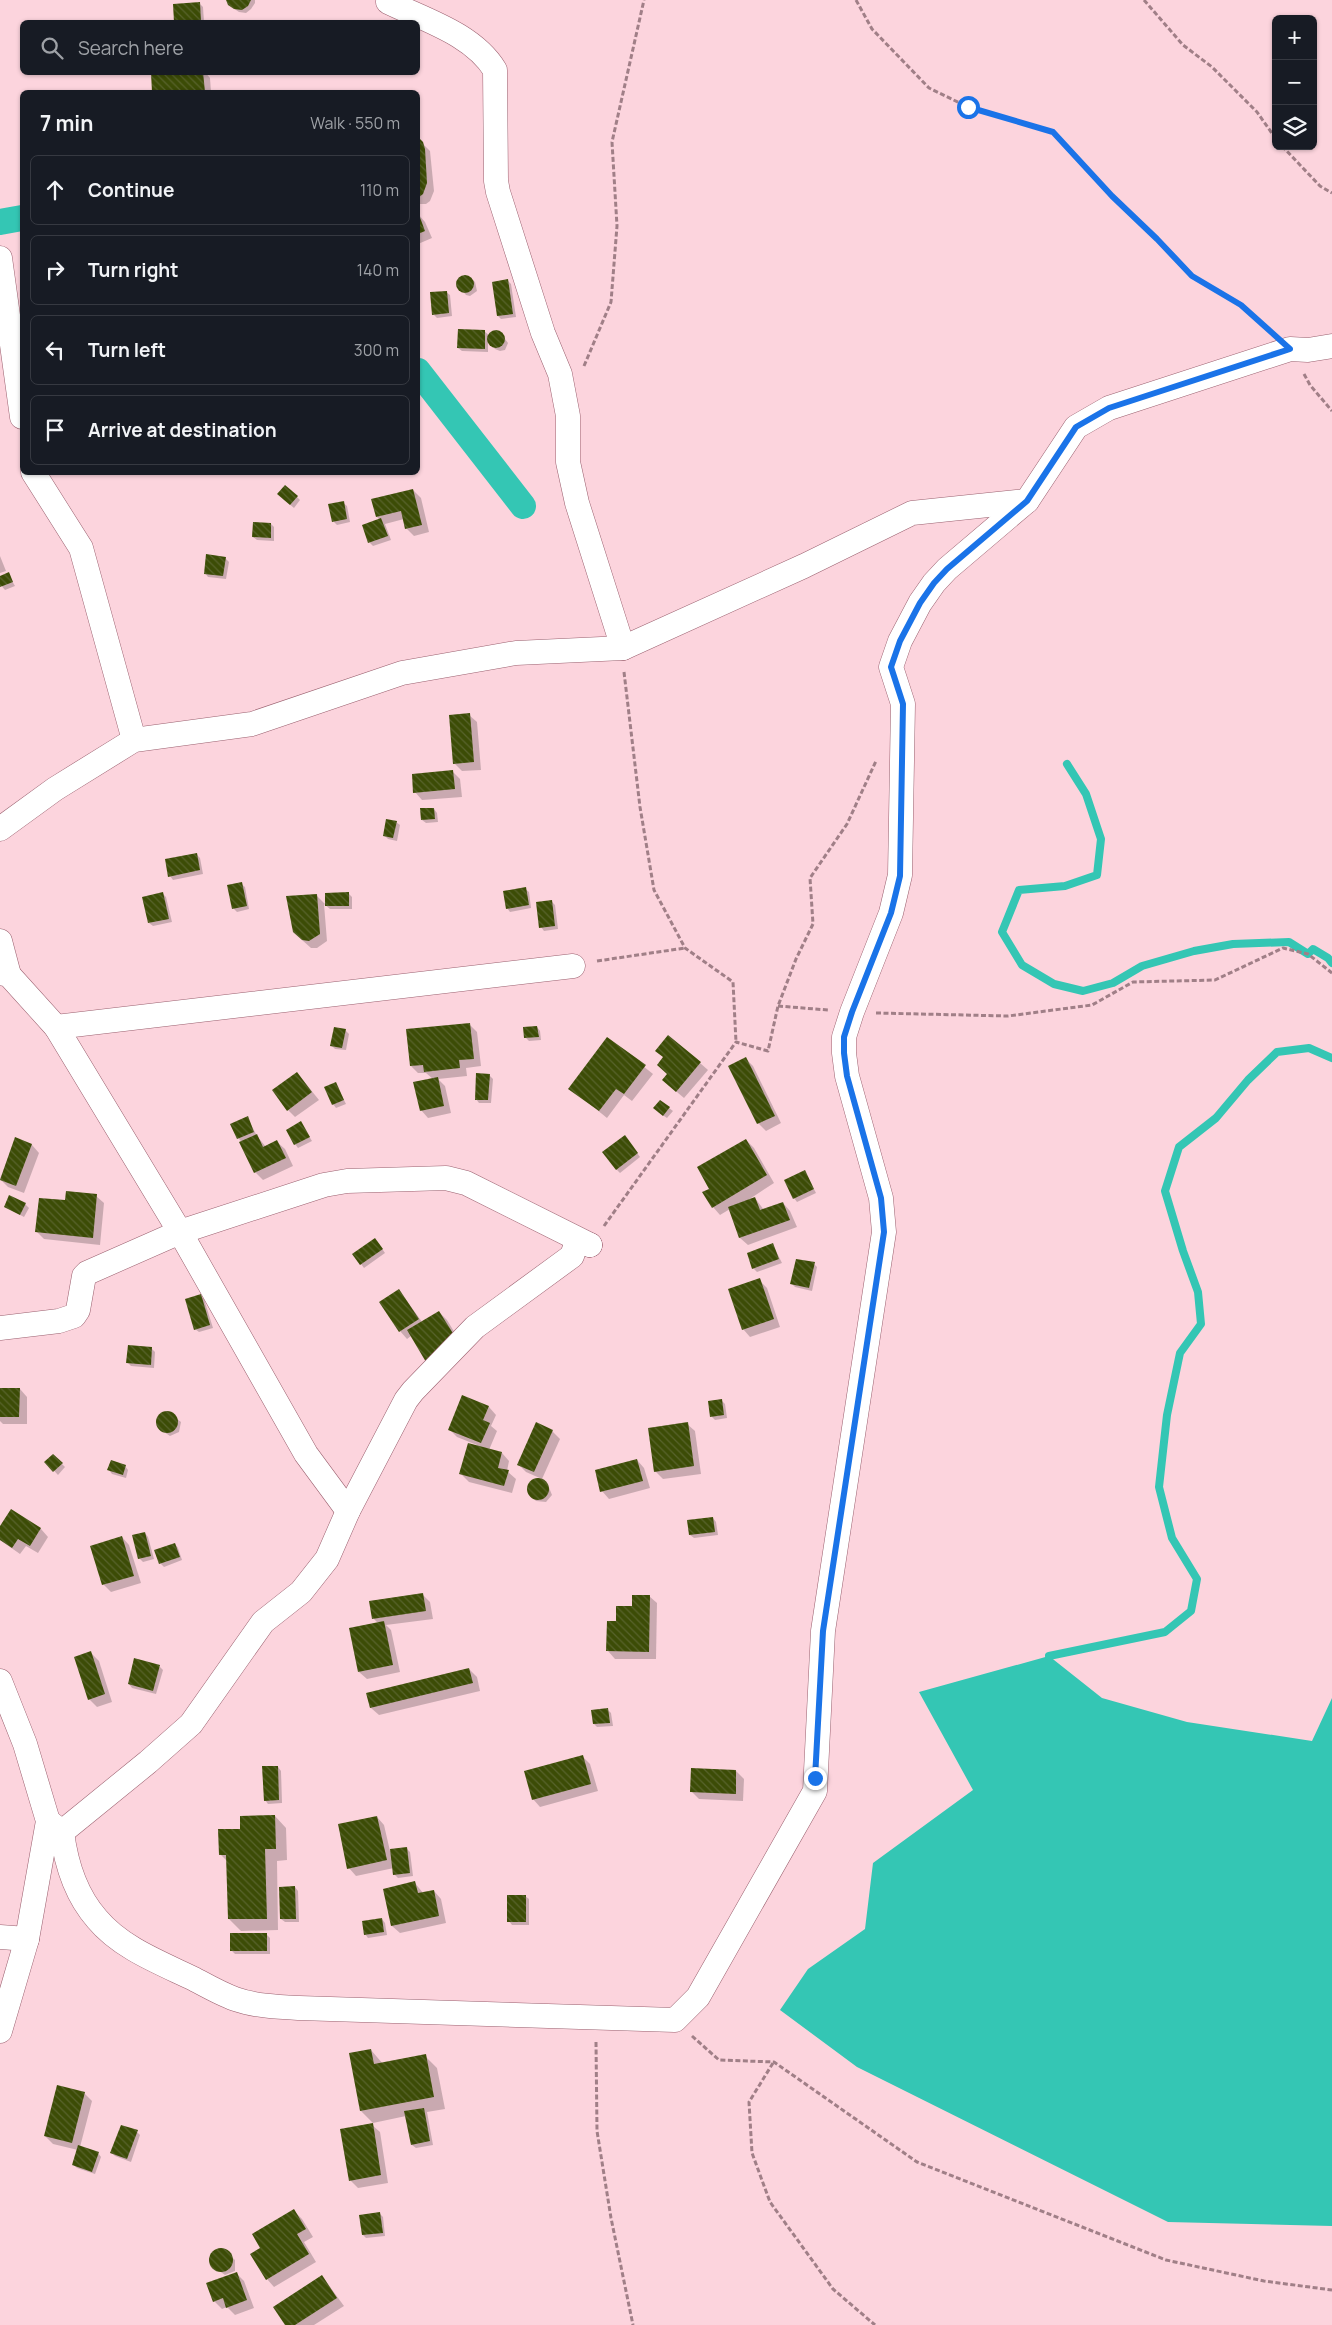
<!DOCTYPE html>
<meta charset="utf-8">
<style>
:root{--surface:#171b24;--page:#20242c;--text:#f1f3f6;--muted:#9ea1a6;--line:#363941}
body{margin:0;font-family:Manrope,sans-serif;background:var(--page);color:var(--text)}
.controls{position:absolute;right:15px;top:15px;display:grid;overflow:hidden;border-radius:8px;box-shadow:0 1px 4px #0004}
.controls button{width:45px;height:45px;display:grid;place-items:center;padding:0;border:0;border-bottom:1px solid var(--line);background:var(--surface);color:var(--text);font:25px sans-serif}
.stop{position:absolute;width:15px;height:15px;margin:-11px;border:4px solid #1a73e8;border-radius:50%;background:#fff}
.stop.end{background:#1a73e8;border-color:#fff;box-shadow:0 1px 5px #0008}
.list{margin:0;padding:0;list-style:none}
h2{display:flex;justify-content:space-between;align-items:center;height:65px;margin:0;padding:0 20px;font-size:21px}
h2 small{font-size:16px;font-weight:400;color:var(--muted)}
.list li{display:grid;grid-template-columns:32px 1fr auto;gap:15px;align-items:center;box-sizing:border-box;height:70px;margin:0 10px 10px;padding:0 10px;border:1px solid var(--line);border-radius:8px}
.list b{display:block;font-size:19px;white-space:nowrap}
.list em{font-size:16px;font-style:normal;color:var(--muted)}
.icon{flex:none;width:28px;height:28px;fill:none;stroke:currentColor;stroke-width:2;stroke-linecap:round;stroke-linejoin:round}
.map{position:relative;flex:none;width:1332px;height:2325px;overflow:hidden}
.search{position:absolute;background:var(--surface);box-shadow:0 1px 4px #0004;left:20px;top:20px;width:400px;height:55px;display:flex;align-items:center;gap:12px;box-sizing:border-box;padding:0 18px;border-radius:8px;color:var(--muted);font-size:19px}
.panel{position:absolute;background:var(--surface);box-shadow:0 1px 4px #0004;left:20px;top:90px;width:400px;height:385px;border-radius:8px}
.map>svg:first-child{display:block}
.water{fill:#34c6b4}
.shadow{fill:#0003}
.lines{fill:none;stroke-linecap:round;stroke-linejoin:round}
.stream{stroke:#34c6b4;stroke-width:8}
.canal{stroke:#34c6b4;stroke-width:26}
.building{fill:url(#building-back-hatch)}
.street-casing{stroke:#9a606f;stroke-width:25}
.path{stroke:#a07f87;stroke-width:3;stroke-dasharray:5 2.5;stroke-linecap:butt}
.street{stroke:#fff;stroke-width:24}
.route{stroke:#1a73e8;stroke-width:6}
</style>
<div class="map">
<svg width="1332" height="2325" viewBox="0 0 1332 2325">
<defs>
<pattern id="building-back-hatch" width="6" height="6" patternUnits="userSpaceOnUse" patternTransform="scale(1.25)"><rect width="6" height="6" fill="#3c4c06"/><path d="M-1 5l2 2M0 0l6 6M5-1l2 2" fill="none" stroke="#58632c"/></pattern>
</defs>
<rect width="100%" height="100%" fill="#fcd4dd"/>
<!-- water -->
<path class="water" d="M1049,1656L1102,1698L1187,1722L1312,1741L1332,1698V2226L1168,2222L857,2067L780,2010L808,1969L865,1929L873,1863L973,1790L919,1692Z"/>
<!-- shadow -->
<g class="shadow">
<path d="M228,0H255V3L251,9L246,13L239,12L233,8Z"/>
<path d="M199,3L203,7L204,22H175L174,5Z"/>
<path d="M174,72H205L210,78L211,92H154L152,74Z"/>
<path d="M418,139L430,151L434,191L430,201L426,204H418Z"/>
<path d="M418,214L425,222L432,238L418,244Z"/>
<path d="M468,276L475,282L477,291L470,296L466,295L457,284L459,277Z"/>
<path d="M508,281L511,284L516,317L501,319L498,316Z"/>
<path d="M446,292L450,295L452,316L437,318L433,314Z"/>
<path d="M484,331L490,336V334L497,332L502,335L508,343L505,350L500,351L495,349L488,340V352L462,351L458,348Z"/>
<path d="M413,490L421,498L429,532L414,536L406,528L404,519L385,524L391,540L373,546L369,542L380,520L377,517Z"/>
<path d="M297,497L300,500L294,508L282,498Z"/>
<path d="M343,503L347,506L350,522L337,525L333,521Z"/>
<path d="M271,524L274,527V541L257,540L253,537Z"/>
<path d="M0,556L6,571L0,573Z"/>
<path d="M225,558L229,562L226,579L208,577L205,573Z"/>
<path d="M8,574L15,586L5,590L0,584V577Z"/>
<path d="M469,715L477,722L481,770L462,771L454,763Z"/>
<path d="M453,772L460,779L462,797L422,800L415,792Z"/>
<path d="M434,809L437,813L438,822L426,823L422,820Z"/>
<path d="M396,822L400,825L397,841L388,839L384,835Z"/>
<path d="M196,854L200,858L203,874L173,880L170,876Z"/>
<path d="M241,884L245,887L249,909L237,912L233,908Z"/>
<path d="M525,889L529,892L531,908L510,912L507,908Z"/>
<path d="M348,893L352,897V909H330L324,904L327,941L317,948H311L302,940L317,896L327,906Z"/>
<path d="M163,894L166,897L172,922L153,926L149,923Z"/>
<path d="M551,901L555,905L558,929L544,931L541,927Z"/>
<path d="M469,1024L477,1032L481,1066L466,1068L467,1076L438,1079L445,1086L451,1113L428,1118L421,1110L433,1079L426,1073H418L411,1066Z"/>
<path d="M537,1027L540,1031L541,1040L529,1041L526,1038Z"/>
<path d="M345,1030L349,1034L346,1050L335,1049L331,1045Z"/>
<path d="M608,1038L653,1074L632,1101L624,1095L607,1118L570,1088Z"/>
<path d="M746,1059L753,1066L781,1123L766,1131L758,1123Z"/>
<path d="M700,1063L708,1070L684,1098L671,1087Z"/>
<path d="M297,1073L319,1100L295,1117L288,1110Z"/>
<path d="M489,1075L493,1079L491,1103H479L476,1099Z"/>
<path d="M336,1084L346,1104L336,1108L333,1104Z"/>
<path d="M660,1101L673,1111L667,1118L658,1112Z"/>
<path d="M247,1117L257,1136L266,1147L277,1142L285,1149L293,1166L263,1180L255,1172L242,1142L238,1138Z"/>
<path d="M301,1123L312,1141L298,1148L295,1144Z"/>
<path d="M15,1139L32,1145L39,1153L24,1193L8,1187L0,1179Z"/>
<path d="M628,1140L640,1157L620,1173L616,1169Z"/>
<path d="M746,1140L754,1148L774,1183L745,1202L755,1198L764,1210L783,1203L790,1211L797,1227L748,1245L740,1238L730,1209L720,1215L713,1207L711,1189Z"/>
<path d="M805,1172L816,1193L797,1202L794,1198Z"/>
<path d="M96,1196L104,1203L100,1245L44,1239L36,1231L66,1202Z"/>
<path d="M25,1204L29,1208L24,1217L5,1207Z"/>
<path d="M378,1243L385,1253L364,1268L361,1264Z"/>
<path d="M773,1245L782,1263L757,1272L753,1268Z"/>
<path d="M814,1264L817,1267L812,1291L795,1287L792,1284Z"/>
<path d="M759,1280L767,1288L780,1327L750,1337L743,1329Z"/>
<path d="M399,1290L422,1322L439,1312L447,1320L466,1351L411,1336L407,1339L400,1331Z"/>
<path d="M201,1296L204,1299L213,1328L199,1332L195,1329Z"/>
<path d="M151,1348L155,1352L154,1368L131,1366L128,1363Z"/>
<path d="M0,1389H20L27,1397V1424H3L0,1421Z"/>
<path d="M721,1400L725,1404L727,1418L715,1420L711,1416Z"/>
<path d="M489,1407L496,1415L491,1426L497,1431L489,1450L502,1453L509,1461L507,1471L516,1479L512,1493L469,1482L461,1474L477,1445L457,1437L449,1429Z"/>
<path d="M168,1412L181,1422L179,1432L170,1436L161,1430L157,1420L159,1416Z"/>
<path d="M687,1424L695,1431L701,1474L663,1479L655,1471Z"/>
<path d="M552,1431L560,1439L542,1479L526,1472L518,1464Z"/>
<path d="M53,1455L65,1467L58,1475L46,1462Z"/>
<path d="M637,1460L644,1468L650,1488L609,1499L602,1491Z"/>
<path d="M125,1466L128,1470L126,1478L112,1474L109,1470Z"/>
<path d="M534,1480L544,1481L548,1485L552,1495L546,1502L536,1501L528,1493L530,1483Z"/>
<path d="M11,1511L41,1529L48,1537L38,1553L26,1546L20,1554L0,1540V1529Z"/>
<path d="M713,1518L716,1522L718,1535L694,1538L690,1535Z"/>
<path d="M145,1533L148,1537L154,1559L143,1562L139,1558Z"/>
<path d="M122,1537L129,1545L141,1583L111,1592L104,1585Z"/>
<path d="M175,1544L178,1548L182,1560L164,1567L160,1563Z"/>
<path d="M423,1595L430,1602L433,1619L386,1625L391,1630L400,1672L367,1679L359,1672L378,1623L373,1618Z"/>
<path d="M649,1596L657,1603L656,1659H615L608,1651L617,1622Z"/>
<path d="M91,1653L99,1661L112,1702L97,1707L89,1699Z"/>
<path d="M135,1660L160,1667L163,1670L156,1694L132,1688L129,1684Z"/>
<path d="M469,1669L477,1677L480,1691L379,1715L371,1708L368,1694Z"/>
<path d="M608,1710L611,1713L613,1726L597,1727L594,1724Z"/>
<path d="M582,1756L590,1764L598,1791L540,1807L533,1799Z"/>
<path d="M278,1767L281,1771L282,1803L268,1804L265,1800Z"/>
<path d="M736,1771L744,1779L743,1801L699,1799L691,1791Z"/>
<path d="M275,1816L286,1828L287,1860L277,1861L278,1930L241,1931L229,1919L228,1862L220,1854L241,1830Z"/>
<path d="M377,1817L384,1825L390,1851L407,1849L410,1852L413,1876L398,1878L394,1874V1868L356,1876L349,1868Z"/>
<path d="M415,1883L423,1893L434,1891L441,1899L446,1923L400,1933L392,1926Z"/>
<path d="M295,1887L298,1891L299,1922H285L281,1919Z"/>
<path d="M525,1896L529,1899V1925H512L509,1921Z"/>
<path d="M382,1919L385,1923L387,1935L368,1938L365,1934Z"/>
<path d="M266,1934L270,1938V1954H235L231,1950Z"/>
<path d="M371,2050L383,2064L425,2056L437,2068L445,2109L427,2112L433,2145L416,2148L412,2145L406,2116L373,2123L361,2111L350,2054Z"/>
<path d="M84,2093L92,2101L80,2147L98,2153L101,2157L95,2174L77,2168L73,2164L78,2150L53,2144L45,2136Z"/>
<path d="M372,2125L380,2132L388,2183L358,2188L350,2180Z"/>
<path d="M137,2132L140,2135L131,2162L115,2156L112,2153Z"/>
<path d="M294,2211L302,2219L313,2237L304,2242L316,2262L274,2287L267,2279L262,2248Z"/>
<path d="M380,2214L383,2217L385,2236L366,2238L363,2235Z"/>
<path d="M222,2249L235,2260V2271L225,2275L211,2265L210,2260L216,2251Z"/>
<path d="M236,2273L244,2281L254,2308L235,2315L227,2307L222,2309L214,2301Z"/>
<path d="M322,2276L344,2306L314,2325H287Z"/>
</g>
<g class="lines">
<!-- stream -->
<g class="stream">
<path d="M1067,764L1086,794L1101,839L1097,875L1065,886L1019,890L1002,932L1022,965L1054,984L1083,991L1113,983L1142,966L1194,951L1233,944L1289,942L1308,954L1313,949L1328,958L1332,963"/>
<path d="M1049,1656L1165,1632L1191,1611L1197,1579L1172,1538L1159,1487L1167,1415L1180,1353L1201,1324L1198,1292L1183,1251L1165,1191L1179,1147L1216,1118L1248,1080L1277,1052L1309,1048L1332,1058"/>
</g>
<!-- canal -->
<g class="canal">
<path d="M0,222L22,218"/>
<path d="M418,371L523,506"/>
</g>
</g>
<!-- building -->
<g class="building">
<path d="M226,0H251L248,6L242,10L234,9L228,5Z"/>
<path d="M200,2L201,22H174L173,4Z"/>
<path d="M203,72L205,92H152L151,73Z"/>
<path d="M418,137L423,142L425,149L427,183L423,194L418,198Z"/>
<path d="M418,212L425,231L418,234Z"/>
<circle cx="465" cy="284" r="9"/>
<path d="M508,279L513,314L497,316L492,282Z"/>
<path d="M447,291L449,313L432,315L430,292Z"/>
<path d="M458,329L485,330V349L457,348Z"/>
<circle cx="496" cy="339" r="9"/>
<path d="M285,485L298,496L290,505L277,494Z"/>
<path d="M413,489L422,525L405,529L401,511L376,517L371,499Z"/>
<path d="M344,501L347,519L332,522L328,504Z"/>
<path d="M381,518L388,536L368,543L362,525Z"/>
<path d="M253,522L271,523V538L252,537Z"/>
<path d="M206,554L226,557L223,576L204,574Z"/>
<path d="M9,572L13,582L0,587V576Z"/>
<path d="M470,713L474,762L453,764L449,715Z"/>
<path d="M453,770L455,789L413,793L412,774Z"/>
<path d="M420,808H434L435,819L421,820Z"/>
<path d="M386,819L397,821L393,838L383,836Z"/>
<path d="M197,853L200,870L168,877L165,859Z"/>
<path d="M242,882L247,906L232,909L227,885Z"/>
<path d="M526,887L529,905L506,909L503,891Z"/>
<path d="M163,892L169,919L148,923L142,897Z"/>
<path d="M349,892V906H325V893Z"/>
<path d="M317,894L320,934L309,941L302,940L293,932L286,896Z"/>
<path d="M552,900L555,926L539,928L536,902Z"/>
<path d="M470,1023L474,1059L459,1060L460,1068L424,1072L423,1065L410,1066L406,1029Z"/>
<path d="M537,1026L539,1037L524,1038L523,1027Z"/>
<path d="M334,1027L346,1029L342,1048L330,1046Z"/>
<path d="M668,1035L701,1062L676,1092L662,1080L667,1074L657,1065L663,1057L655,1051Z"/>
<path d="M607,1037L646,1065L624,1094L616,1089L599,1111L568,1089Z"/>
<path d="M746,1057L775,1116L757,1124L728,1066Z"/>
<path d="M297,1072L312,1092L287,1111L272,1090Z"/>
<path d="M476,1073L490,1074L488,1100H475Z"/>
<path d="M438,1077L444,1106L420,1111L413,1082Z"/>
<path d="M336,1082L344,1100L332,1105L324,1087Z"/>
<path d="M660,1100L670,1107L663,1116L653,1108Z"/>
<path d="M248,1116L254,1132L237,1139L230,1124Z"/>
<path d="M301,1121L310,1137L294,1145L286,1130Z"/>
<path d="M257,1134L263,1147L277,1140L286,1158L254,1173L239,1142Z"/>
<path d="M625,1135L638,1153L616,1170L602,1152Z"/>
<path d="M15,1137L32,1144L16,1186L0,1180Z"/>
<path d="M746,1139L767,1175L712,1208L702,1192L709,1189L697,1167Z"/>
<path d="M805,1170L814,1189L793,1199L784,1180Z"/>
<path d="M66,1191L97,1194L93,1238L35,1232L39,1198L65,1200Z"/>
<path d="M9,1195L26,1203L20,1215L4,1207Z"/>
<path d="M755,1197L760,1210L783,1202L790,1220L739,1238L728,1207Z"/>
<path d="M375,1238L383,1249L360,1265L352,1254Z"/>
<path d="M773,1243L779,1259L752,1269L747,1253Z"/>
<path d="M796,1259L815,1262L809,1288L790,1284Z"/>
<path d="M760,1278L774,1319L742,1330L728,1289Z"/>
<path d="M399,1289L419,1319L399,1332L379,1302Z"/>
<path d="M201,1294L210,1325L194,1330L185,1299Z"/>
<path d="M439,1311L459,1343L426,1362L407,1330Z"/>
<path d="M128,1345L152,1347L151,1365L126,1363Z"/>
<path d="M0,1388H20L19,1417H0Z"/>
<path d="M462,1395L489,1406L483,1420L490,1423L481,1443L448,1430Z"/>
<path d="M722,1399L724,1415L710,1417L708,1401Z"/>
<circle cx="167" cy="1422" r="11"/>
<path d="M536,1422L553,1430L534,1472L517,1465Z"/>
<path d="M688,1422L694,1466L654,1472L648,1428Z"/>
<path d="M468,1443L502,1452L498,1468L509,1470L504,1486L459,1474Z"/>
<path d="M53,1454L63,1463L53,1472L44,1462Z"/>
<path d="M637,1459L643,1481L600,1492L595,1470Z"/>
<path d="M111,1460L126,1465L123,1475L107,1470Z"/>
<circle cx="538" cy="1489" r="11"/>
<path d="M11,1509L41,1528L30,1546L18,1539L12,1548L0,1540V1526Z"/>
<path d="M713,1517L715,1532L689,1535L687,1520Z"/>
<path d="M145,1532L151,1556L138,1559L132,1535Z"/>
<path d="M122,1536L134,1576L102,1585L90,1546Z"/>
<path d="M175,1543L180,1557L159,1564L154,1550Z"/>
<path d="M423,1593L426,1611L372,1619L369,1601Z"/>
<path d="M632,1595H650L649,1652L606,1651L607,1621H616V1606H632Z"/>
<path d="M384,1621L393,1665L358,1672L349,1628Z"/>
<path d="M91,1651L105,1694L88,1700L74,1657Z"/>
<path d="M134,1658L160,1665L153,1691L128,1684Z"/>
<path d="M469,1668L473,1683L370,1708L366,1693Z"/>
<path d="M608,1708L610,1723L593,1724L591,1710Z"/>
<path d="M583,1755L591,1784L532,1800L524,1771Z"/>
<path d="M262,1766H278L279,1800L264,1801Z"/>
<path d="M691,1768L736,1770V1794L690,1792Z"/>
<path d="M275,1815L276,1849H265L267,1919H228L226,1855H219L218,1829H240V1816Z"/>
<path d="M377,1816L387,1860L347,1869L338,1824Z"/>
<path d="M407,1847L410,1873L393,1875L390,1849Z"/>
<path d="M415,1881L418,1893L434,1890L439,1916L391,1926L383,1889Z"/>
<path d="M295,1886L296,1919H280L279,1887Z"/>
<rect x="507" y="1895" width="19" height="27"/>
<path d="M382,1918L384,1932L364,1935L362,1921Z"/>
<rect x="230" y="1933" width="37" height="18"/>
<path d="M371,2049L374,2064L426,2054L434,2097L360,2111L349,2053Z"/>
<path d="M57,2085L85,2092L72,2143L44,2136Z"/>
<path d="M424,2108L430,2141L411,2145L404,2111Z"/>
<path d="M373,2123L381,2175L349,2181L340,2129Z"/>
<path d="M121,2125L138,2130L127,2159L110,2153Z"/>
<path d="M78,2145L99,2152L92,2172L72,2165Z"/>
<path d="M294,2209L306,2229L297,2234L309,2254L266,2280L250,2254L260,2248L252,2234Z"/>
<path d="M380,2212L383,2233L362,2235L359,2215Z"/>
<circle cx="221" cy="2260" r="12"/>
<path d="M237,2272L247,2300L226,2308L223,2298L213,2302L206,2283Z"/>
<path d="M322,2275L337,2298L295,2325H285L273,2307Z"/>
</g>
<g class="lines">
<defs>
<g id="street">
<path d="M392,0L388,2C425,20 473,34 495,70L496,181L498,192L543,333L560,374L568,416V462L577,503L623,648"/>
<path d="M0,258L22,417"/>
<path d="M33,472L81,548L134,740"/>
<path d="M0,829L55,789L134,740L252,724L402,673L516,653L623,648L804,566L912,513L1027,501L1076,427L1109,408L1290,349L1308,350L1332,346"/>
<path d="M0,941L9,975"/>
<path d="M0,973L9,975L56,1027L180,1232L306,1454L348,1511"/>
<path d="M56,1027L573,966"/>
<path d="M0,1328L59,1321L74,1316L78,1310L84,1276L87,1273L180,1232L324,1185L347,1181L446,1178L466,1183L590,1245"/>
<path d="M0,1681L25,1744L48,1821L27,1939L0,2031"/>
<path d="M48,1821L62,1832L148,1762L191,1724L263,1622L301,1592L327,1559L348,1511L406,1400L413,1391L475,1327L572,1256L577,1241L590,1245"/>
<path d="M62,1832C66,1864 75,1894 97,1919C121,1948 161,1963 194,1979C207,1986 221,1994 235,1999C255,2006 278,2007 299,2008L675,2020L698,1997L815,1791L823,1631L884,1232L881,1198L847,1076L844,1053V1037L852,1012L891,913L900,875L903,704L891,667L900,641L920,603L934,583L947,569L1027,501"/>
<path d="M0,1937L27,1939"/>
</g>
</defs>
<!-- street casing -->
<use href="#street" class="street-casing"/>
<!-- path -->
<g class="path">
<path d="M856,0L872,29L929,88L968,107L1053,132L1112,197L1157,239L1192,276L1241,305L1269,330"/>
<path d="M1144,0L1183,45L1212,67L1257,112L1276,139"/>
<path d="M1282,146L1320,186L1332,193"/>
<path d="M584,366L611,302L617,226L612,142L644,0"/>
<path d="M1304,374L1310,385L1332,411"/>
<path d="M624,672L640,807L654,890L685,948L733,982L736,1042"/>
<path d="M597,961L685,948"/>
<path d="M778,1006L828,1010"/>
<path d="M876,1013L1008,1016L1092,1005L1133,982L1215,980L1283,948L1308,954L1332,973"/>
<path d="M604,1226L736,1042L768,1051L778,1006L796,959L813,924L810,878L847,824L876,761"/>
<path d="M692,2036L719,2060L774,2062L917,2162L1166,2260L1264,2281L1332,2290"/>
<path d="M596,2042L597,2131L611,2218L633,2325"/>
<path d="M773,2063L749,2102L752,2153L770,2202L833,2289L875,2325"/>
</g>
<!-- street -->
<use href="#street" class="street"/>
</g>
<g class="lines">
<!-- route -->
<path class="route" d="M815,1778L823,1631L884,1232L881,1198L847,1076L844,1053V1037L852,1012L891,913L900,876L903,704L891,667L900,641L920,603L934,583L947,569L1027,501L1076,427L1109,408L1290,349L1241,305L1192,276L1157,239L1112,196L1053,132L968,107"/>
</g>
</svg>
<div class="controls">
<button>+</button>
<button>−</button>
<button><svg class="icon" aria-label="layers" viewBox="0 0 24 24"><path d="M12 4l9 5-9 5-9-5zM3 14l9 5 9-5"/></svg></button>
</div>
<div class="stop" style="left:968px;top:107px"></div>
<div class="stop end" style="left:815px;top:1778px"></div>
<div class="search"><svg class="icon" aria-label="search" viewBox="0 0 24 24"><circle cx="10" cy="10" r="6"/><path d="M15 15l6 6"/></svg>Search here</div>
<section class="panel">
<h2>7 min<small>Walk · 550 m</small></h2>
<ul class="list">
<li><svg class="icon" aria-label="ahead" viewBox="0 0 24 24"><path d="M12 20V5M6 11l6-6 6 6"/></svg><div><b>Continue</b></div><em>110 m</em></li>
<li><svg class="icon" aria-label="right" viewBox="0 0 24 24"><path d="M7 20v-9h11M14 6l5 5-5 5"/></svg><div><b>Turn right</b></div><em>140 m</em></li>
<li><svg class="icon" aria-label="left" viewBox="0 0 24 24"><path d="M17 20v-9H6M10 6l-5 5 5 5"/></svg><div><b>Turn left</b></div><em>300 m</em></li>
<li><svg class="icon" aria-label="arrive" viewBox="0 0 24 24"><path d="M6 21V4h12l-3 4 3 4H6"/></svg><div><b>Arrive at destination</b></div></li>
</ul>
</section>
</div>
